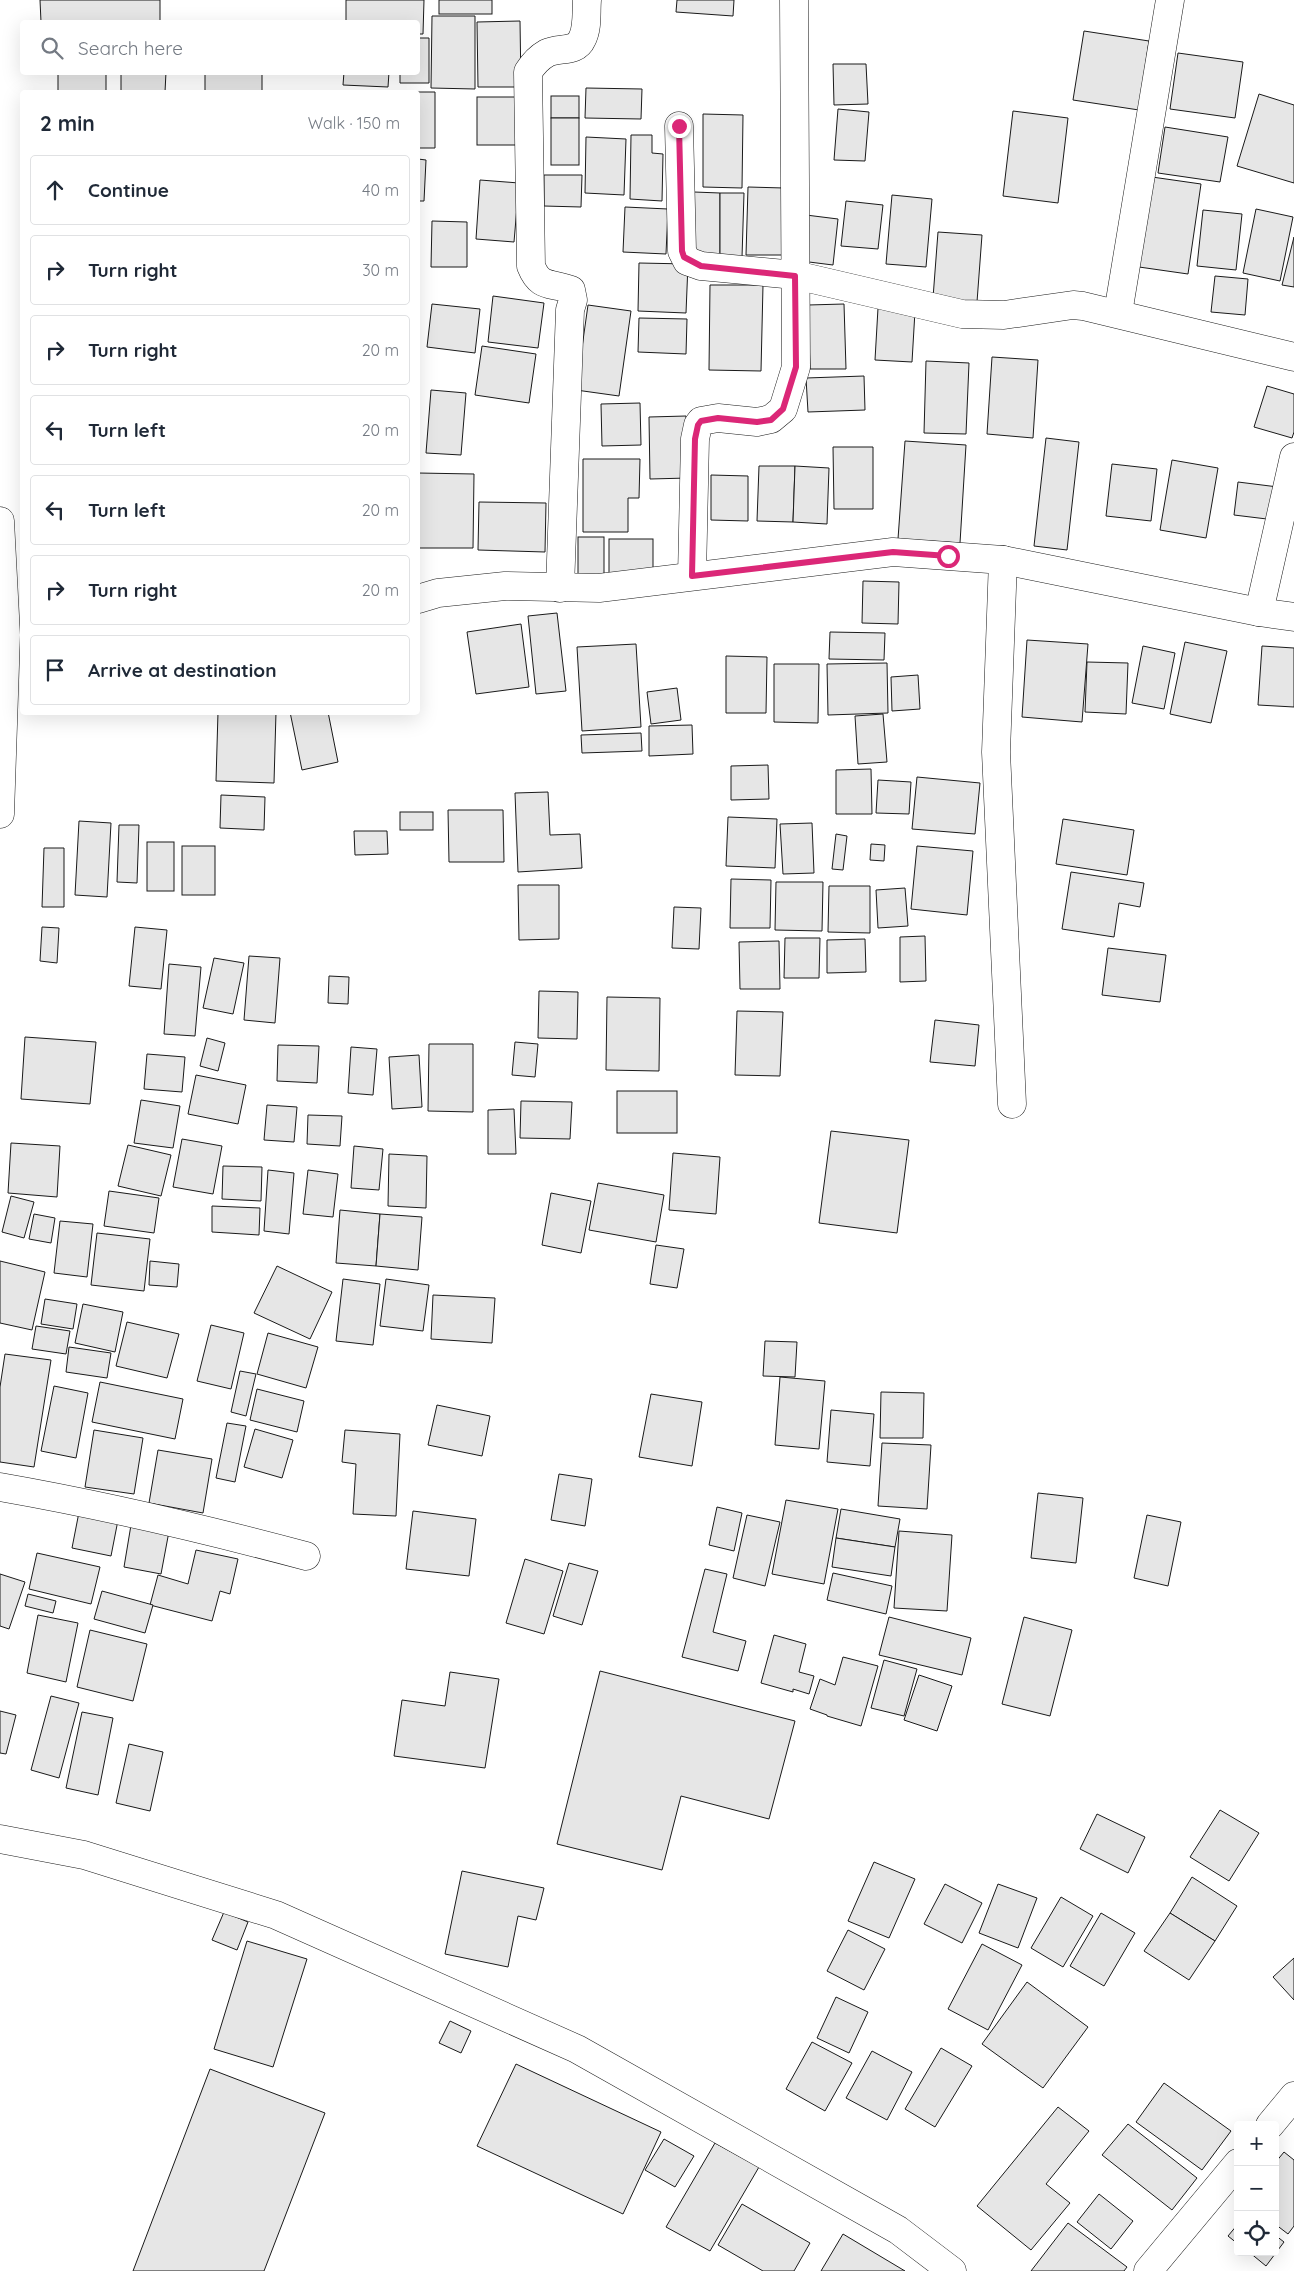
<!DOCTYPE html>
<meta charset="utf-8">
<style>
:root{--surface:#fff;--page:#f6f6f7;--text:#1f2937;--muted:#747a83;--line:#e0e1e3}
body{margin:0;font-family:Quicksand,sans-serif;background:var(--page);color:var(--text)}
.controls{position:absolute;right:15px;bottom:15px;display:grid;overflow:hidden;border-radius:5px;box-shadow:0 5px 20px #0002}
.controls button{width:45px;height:45px;display:grid;place-items:center;padding:0;border:0;border-bottom:1px solid var(--line);background:var(--surface);color:var(--text);font:25px sans-serif}
.stop{position:absolute;width:15px;height:15px;margin:-11px;border:4px solid #db2777;border-radius:50%;background:#fff}
.stop.end{background:#db2777;border-color:#fff;box-shadow:0 1px 5px #0008}
.list{margin:0;padding:0;list-style:none}
h2{display:flex;justify-content:space-between;align-items:center;height:65px;margin:0;padding:0 20px;font-size:21px}
h2 small{font-size:16px;font-weight:400;color:var(--muted)}
.list li{display:grid;grid-template-columns:32px 1fr auto;gap:15px;align-items:center;box-sizing:border-box;height:70px;margin:0 10px 10px;padding:0 10px;border:1px solid var(--line);border-radius:5px}
.list b{display:block;font-size:19px;white-space:nowrap}
.list em{font-size:16px;font-style:normal;color:var(--muted)}
.icon{flex:none;width:28px;height:28px;fill:none;stroke:currentColor;stroke-width:2;stroke-linecap:round;stroke-linejoin:round}
.map{position:relative;flex:none;width:1294px;height:2271px;overflow:hidden}
.search{position:absolute;background:var(--surface);box-shadow:0 5px 20px #0002;left:20px;top:20px;width:400px;height:55px;display:flex;align-items:center;gap:12px;box-sizing:border-box;padding:0 18px;border-radius:5px;color:var(--muted);font-size:19px}
.panel{position:absolute;background:var(--surface);box-shadow:0 5px 20px #0002;left:20px;top:90px;width:400px;height:625px;border-radius:5px}
.map>svg:first-child{display:block}
.building{fill:#e6e6e6;stroke:#1a1a1a}
.lines{fill:none;stroke-linecap:round;stroke-linejoin:round}
.minor-casing{stroke:#1a1a1a;stroke-width:29}
.minor{stroke:#fff;stroke-width:28}
.route{stroke:#db2777;stroke-width:6}
</style>
<div class="map">
<svg width="1294" height="2271" viewBox="0 0 1294 2271">
<rect width="100%" height="100%" fill="#fff"/>
<!-- building -->
<g class="building">
<path d="M40,0H160V22H41Z"/>
<path d="M346,0H424L423,34H418V22H346Z"/>
<rect x="439" y="0" width="53" height="14"/>
<path d="M677,0H734L733,16L676,12Z"/>
<path d="M432,16H475V89L431,88Z"/>
<path d="M520,21L521,87H478L477,22Z"/>
<path d="M1084,31L1149,41L1139,110L1073,100Z"/>
<path d="M418,38H429V83H400V72H418Z"/>
<path d="M1178,53L1243,62L1235,118L1170,109Z"/>
<path d="M833,64H866L868,104L834,105Z"/>
<rect x="58" y="72" width="48" height="20"/>
<path d="M121,72H166L165,92H121Z"/>
<rect x="205" y="72" width="57" height="20"/>
<path d="M344,72H389L388,87L343,85Z"/>
<path d="M586,88L642,89L641,119L585,118Z"/>
<path d="M394,92H435V148H418V92Z"/>
<path d="M1259,94L1294,105V183L1237,166Z"/>
<rect x="551" y="96" width="28" height="22"/>
<rect x="477" y="97" width="40" height="48"/>
<path d="M838,109L869,112L865,161L834,160Z"/>
<path d="M1013,111L1068,118L1058,203L1003,196Z"/>
<path d="M703,114L743,115L742,188L703,187Z"/>
<rect x="551" y="118" width="28" height="47"/>
<path d="M1165,127L1228,137L1220,182L1158,173Z"/>
<path d="M631,135H652V153L663,154L662,201L630,199Z"/>
<path d="M586,137L626,139L624,195L585,193Z"/>
<path d="M418,159L426,160L424,201H418Z"/>
<path d="M544,175H582L581,207L544,206Z"/>
<path d="M1145,176L1201,184L1188,274L1132,266Z"/>
<path d="M480,180L519,183L514,242L476,239Z"/>
<path d="M748,187L784,188L782,255H746Z"/>
<path d="M694,192L720,193V258L693,257Z"/>
<path d="M720,193H744L742,258H720Z"/>
<path d="M892,195L932,199L926,267L886,264Z"/>
<path d="M846,201L883,205L878,249L841,246Z"/>
<path d="M625,207L668,209L666,254L623,252Z"/>
<path d="M1256,209L1293,217L1280,281L1243,273Z"/>
<path d="M1203,210L1242,214L1236,270L1197,266Z"/>
<path d="M806,215L838,219L833,265L801,261Z"/>
<path d="M432,221L467,222V267H431Z"/>
<path d="M938,232L982,235L977,302L933,298Z"/>
<path d="M1294,237V287L1282,285Z"/>
<path d="M639,263L688,264L686,313L638,311Z"/>
<path d="M1215,276L1248,279L1245,315L1211,312Z"/>
<path d="M710,285H763L761,371L709,370Z"/>
<path d="M493,296L544,303L538,348L488,342Z"/>
<path d="M432,304L480,309L475,353L427,347Z"/>
<path d="M844,304L846,369H810L808,305Z"/>
<path d="M588,305L631,311L619,396L576,390Z"/>
<path d="M878,308L915,311L912,362L875,360Z"/>
<path d="M639,318L687,319L686,354L638,352Z"/>
<path d="M482,346L536,354L529,403L475,395Z"/>
<path d="M992,357L1038,360L1033,438L987,434Z"/>
<path d="M926,361L969,363L966,434L924,433Z"/>
<path d="M864,376L865,410L808,412L806,378Z"/>
<path d="M1267,386L1294,394V432L1292,438L1254,427Z"/>
<path d="M431,390L466,393L461,455L426,453Z"/>
<path d="M418,399H419L418,446Z"/>
<path d="M640,403L641,445L602,446L601,404Z"/>
<path d="M686,416L688,478L650,479L649,417Z"/>
<path d="M1046,438L1079,442L1067,550L1034,546Z"/>
<path d="M905,441L966,445L960,543L898,539Z"/>
<path d="M833,447H873V509H834Z"/>
<path d="M583,459H640L639,498H628V532H583Z"/>
<path d="M1172,460L1218,468L1206,538L1160,530Z"/>
<path d="M1112,464L1157,469L1151,521L1106,516Z"/>
<path d="M759,466H795L793,522L757,521Z"/>
<path d="M795,466L829,468L827,524L793,522Z"/>
<path d="M418,473L474,474L473,548H418Z"/>
<path d="M711,475L748,476V521L711,520Z"/>
<path d="M1238,482L1278,487L1275,520L1234,515Z"/>
<path d="M479,502L546,503L545,552L478,550Z"/>
<rect x="578" y="537" width="26" height="40"/>
<rect x="609" y="539" width="44" height="41"/>
<path d="M863,581L899,582L898,624L862,623Z"/>
<path d="M557,613L566,691L536,694L528,616Z"/>
<path d="M521,624L529,687L476,694L467,632Z"/>
<path d="M830,632L885,633L884,660L829,659Z"/>
<path d="M1027,640L1088,644L1082,722L1022,717Z"/>
<path d="M1185,642L1227,651L1211,723L1170,714Z"/>
<path d="M636,644L641,727L582,731L577,647Z"/>
<path d="M1143,646L1175,653L1164,709L1132,703Z"/>
<path d="M1262,646L1294,648V707L1258,705Z"/>
<path d="M726,656L767,657L766,713H726Z"/>
<path d="M1087,662L1128,663L1126,714L1085,712Z"/>
<path d="M887,663L888,713L828,715L827,664Z"/>
<path d="M774,664H819L818,723L774,722Z"/>
<path d="M918,675L920,709L892,711L891,677Z"/>
<path d="M677,688L681,720L651,724L647,692Z"/>
<path d="M218,712H276L274,783L216,781Z"/>
<path d="M290,712H328L338,762L302,770Z"/>
<path d="M883,714L887,762L858,764L855,716Z"/>
<path d="M692,725L693,754L649,756V726Z"/>
<path d="M641,733L642,751L582,753L581,735Z"/>
<path d="M768,765L769,799L731,800V766Z"/>
<path d="M871,769L872,814H836V770Z"/>
<path d="M917,777L980,783L975,834L912,829Z"/>
<path d="M878,780L911,782L909,814L876,813Z"/>
<path d="M548,792L550,835L580,834L582,868L518,872L515,793Z"/>
<path d="M221,795L265,797L264,830L220,828Z"/>
<path d="M448,810H503L504,862H449Z"/>
<rect x="400" y="812" width="33" height="18"/>
<path d="M728,817L777,819L775,868L726,866Z"/>
<path d="M1063,819L1134,830L1127,875L1056,864Z"/>
<path d="M79,821L111,823L107,897L75,895Z"/>
<path d="M812,823L814,873L783,874L780,824Z"/>
<path d="M119,825H139L137,883L117,882Z"/>
<path d="M354,831H387L388,854L355,855Z"/>
<path d="M836,834L847,836L843,870L832,869Z"/>
<rect x="147" y="842" width="27" height="49"/>
<path d="M871,844L885,845L884,861L870,860Z"/>
<rect x="182" y="846" width="33" height="49"/>
<path d="M917,846L973,851L967,915L911,909Z"/>
<path d="M44,848H64V907H42Z"/>
<path d="M1071,872L1144,883L1140,907L1119,903L1114,937L1062,929Z"/>
<path d="M731,879L771,880L770,928H730Z"/>
<path d="M776,882H823L822,931L775,930Z"/>
<path d="M518,885H559V939L519,940Z"/>
<path d="M829,886H870V933L828,932Z"/>
<path d="M905,888L908,926L878,928L876,890Z"/>
<path d="M674,907L701,908L699,949L672,948Z"/>
<path d="M42,927L59,928L57,963L40,961Z"/>
<path d="M135,927L167,930L161,989L129,986Z"/>
<path d="M925,936L926,981L900,982V937Z"/>
<path d="M785,938H820L819,978H784Z"/>
<path d="M865,939L866,972L827,973V940Z"/>
<path d="M779,941L780,989H740L739,942Z"/>
<path d="M1108,948L1166,955L1160,1002L1102,995Z"/>
<path d="M249,956L280,958L275,1023L244,1020Z"/>
<path d="M214,958L244,963L233,1014L203,1008Z"/>
<path d="M169,964L201,967L195,1036L164,1034Z"/>
<path d="M329,976L349,977L348,1004L328,1003Z"/>
<path d="M539,991L578,992L577,1039L538,1038Z"/>
<path d="M607,997L660,998L659,1071L606,1070Z"/>
<path d="M737,1011L783,1012L780,1076L735,1075Z"/>
<path d="M935,1020L979,1025L975,1066L930,1062Z"/>
<path d="M25,1037L96,1042L90,1104L21,1099Z"/>
<path d="M207,1038L225,1043L218,1071L200,1066Z"/>
<path d="M515,1042L538,1044L535,1077L512,1075Z"/>
<path d="M429,1044H473V1112L428,1111Z"/>
<path d="M278,1045L319,1046L317,1083L277,1081Z"/>
<path d="M351,1047L377,1049L373,1095L348,1093Z"/>
<path d="M147,1054L185,1057L182,1092L144,1089Z"/>
<path d="M419,1055L422,1107L392,1109L389,1057Z"/>
<path d="M196,1075L246,1085L238,1124L188,1114Z"/>
<rect x="617" y="1091" width="60" height="42"/>
<path d="M141,1100L180,1106L173,1148L134,1143Z"/>
<path d="M521,1101L572,1102L570,1139L520,1138Z"/>
<path d="M267,1105L297,1107L294,1142L264,1140Z"/>
<path d="M514,1109L516,1154H488V1110Z"/>
<path d="M308,1115L342,1116L340,1146L307,1144Z"/>
<path d="M831,1131L909,1140L897,1233L819,1223Z"/>
<path d="M182,1139L222,1146L213,1194L173,1187Z"/>
<path d="M11,1143L60,1146L57,1197L8,1193Z"/>
<path d="M128,1145L171,1155L161,1196L118,1186Z"/>
<path d="M354,1146L383,1149L379,1190L351,1188Z"/>
<path d="M673,1153L720,1157L716,1214L669,1210Z"/>
<path d="M389,1154L427,1156L426,1208L388,1206Z"/>
<path d="M223,1166L262,1167L261,1201L222,1199Z"/>
<path d="M268,1170L294,1173L289,1234L264,1231Z"/>
<path d="M308,1170L338,1174L333,1217L303,1214Z"/>
<path d="M598,1183L664,1195L656,1242L589,1230Z"/>
<path d="M109,1191L159,1198L154,1233L104,1226Z"/>
<path d="M551,1193L591,1201L581,1253L542,1245Z"/>
<path d="M11,1196L34,1202L24,1238L2,1232Z"/>
<path d="M212,1206L260,1208L259,1235L212,1232Z"/>
<path d="M340,1210L380,1214L376,1266L336,1263Z"/>
<path d="M34,1214L55,1218L51,1243L29,1239Z"/>
<path d="M380,1214L422,1217L418,1270L376,1266Z"/>
<path d="M60,1221L93,1224L87,1277L54,1273Z"/>
<path d="M97,1233L150,1239L144,1291L91,1285Z"/>
<path d="M656,1245L684,1249L677,1288L650,1284Z"/>
<path d="M0,1261L45,1272L32,1330L0,1323Z"/>
<path d="M150,1261L179,1264L177,1287L149,1285Z"/>
<path d="M277,1266L332,1292L310,1339L254,1313Z"/>
<path d="M343,1279L380,1284L373,1345L336,1341Z"/>
<path d="M386,1279L429,1285L423,1331L380,1326Z"/>
<path d="M433,1295L495,1298L492,1343L431,1339Z"/>
<path d="M45,1299L77,1304L73,1329L41,1324Z"/>
<path d="M83,1304L123,1312L115,1352L75,1343Z"/>
<path d="M127,1322L179,1334L167,1378L116,1366Z"/>
<path d="M211,1325L244,1333L231,1389L197,1381Z"/>
<path d="M36,1326L70,1331L66,1354L32,1349Z"/>
<path d="M268,1333L318,1347L306,1388L257,1374Z"/>
<path d="M765,1341L797,1342L795,1377L763,1376Z"/>
<path d="M69,1347L111,1353L107,1378L66,1372Z"/>
<path d="M5,1354L51,1360L34,1467L0,1462V1387Z"/>
<path d="M240,1371L256,1374L246,1416L231,1412Z"/>
<path d="M780,1377L825,1381L819,1449L775,1445Z"/>
<path d="M100,1382L183,1399L175,1439L92,1422Z"/>
<path d="M54,1386L88,1393L76,1458L41,1451Z"/>
<path d="M257,1389L304,1401L297,1432L250,1420Z"/>
<path d="M881,1392L924,1393L923,1438H880Z"/>
<path d="M651,1394L702,1402L692,1466L639,1457Z"/>
<path d="M437,1405L490,1416L482,1456L428,1445Z"/>
<path d="M831,1410L874,1414L870,1466L827,1462Z"/>
<path d="M227,1423L246,1426L235,1482L216,1478Z"/>
<path d="M255,1429L293,1440L282,1478L244,1467Z"/>
<path d="M94,1430L143,1438L134,1494L85,1487Z"/>
<path d="M345,1430L400,1434L396,1516L353,1514L356,1464L342,1462Z"/>
<path d="M882,1443L931,1445L927,1509L878,1506Z"/>
<path d="M158,1450L212,1459L203,1513L149,1503Z"/>
<path d="M559,1474L592,1479L585,1526L551,1520Z"/>
<path d="M1038,1493L1083,1498L1076,1563L1031,1558Z"/>
<path d="M786,1500L838,1509L824,1584L772,1574Z"/>
<path d="M80,1507L119,1515L111,1556L72,1548Z"/>
<path d="M717,1507L742,1513L734,1551L709,1545Z"/>
<path d="M841,1509L900,1519L895,1547L836,1538Z"/>
<path d="M413,1511L476,1519L469,1576L406,1569Z"/>
<path d="M747,1515L780,1522L765,1586L733,1578Z"/>
<path d="M1147,1515L1181,1522L1168,1586L1134,1578Z"/>
<path d="M132,1519L170,1526L161,1574L124,1567Z"/>
<path d="M899,1531L952,1535L947,1611L894,1608Z"/>
<path d="M836,1538L895,1547L891,1576L832,1567Z"/>
<path d="M196,1550L238,1559L230,1594L220,1591L212,1621L150,1605L158,1575L188,1584Z"/>
<path d="M37,1553L100,1567L91,1604L29,1589Z"/>
<path d="M525,1559L563,1571L544,1634L506,1623Z"/>
<path d="M569,1563L598,1571L582,1625L553,1616Z"/>
<path d="M705,1569L727,1574L713,1632L746,1641L738,1671L682,1657Z"/>
<path d="M833,1573L892,1586L886,1614L827,1600Z"/>
<path d="M0,1574L25,1582L9,1629L0,1626Z"/>
<path d="M102,1591L153,1605L145,1633L94,1619Z"/>
<path d="M28,1594L56,1601L53,1613L25,1606Z"/>
<path d="M38,1615L78,1623L66,1682L27,1673Z"/>
<path d="M889,1617L971,1638L962,1675L879,1655Z"/>
<path d="M1024,1617L1072,1630L1050,1716L1002,1704Z"/>
<path d="M90,1630L147,1644L133,1701L77,1687Z"/>
<path d="M774,1635L806,1644L799,1672L814,1676L809,1694L793,1689V1692L761,1683Z"/>
<path d="M843,1657L878,1666L861,1726L827,1716V1715L810,1709L820,1679L835,1685Z"/>
<path d="M884,1660L917,1669L904,1716L871,1708Z"/>
<path d="M600,1671L795,1721L769,1819L681,1796L662,1870L557,1844Z"/>
<path d="M450,1672L499,1679L485,1768L394,1756L402,1700L445,1706Z"/>
<path d="M919,1675L952,1686L937,1731L904,1720Z"/>
<path d="M51,1696L79,1703L59,1778L31,1770Z"/>
<path d="M0,1711L16,1715L6,1754L0,1753Z"/>
<path d="M82,1712L113,1718L98,1795L66,1788Z"/>
<path d="M129,1744L163,1752L150,1811L116,1803Z"/>
<path d="M1220,1810L1259,1833L1229,1881L1190,1857Z"/>
<path d="M1097,1814L1145,1837L1128,1873L1080,1849Z"/>
<path d="M874,1862L915,1879L889,1938L848,1921Z"/>
<path d="M462,1871L544,1888L536,1920L518,1916L508,1967L445,1954Z"/>
<path d="M1192,1877L1237,1906L1215,1941L1170,1913Z"/>
<path d="M945,1884L982,1903L962,1943L924,1924Z"/>
<path d="M998,1884L1037,1898L1018,1948L979,1933Z"/>
<path d="M1061,1897L1093,1916L1063,1967L1031,1948Z"/>
<path d="M224,1912L248,1922L237,1950L212,1940Z"/>
<path d="M1101,1913L1135,1933L1104,1986L1070,1966Z"/>
<path d="M1170,1913L1215,1941L1189,1980L1144,1951Z"/>
<path d="M848,1930L885,1949L864,1990L827,1971Z"/>
<path d="M247,1941L307,1959L273,2067L214,2049Z"/>
<path d="M982,1944L1022,1965L988,2030L948,2009Z"/>
<path d="M1294,1958V2000L1273,1977Z"/>
<path d="M1027,1982L1088,2027L1043,2088L982,2044Z"/>
<path d="M836,1997L868,2012L849,2053L817,2038Z"/>
<path d="M450,2021L471,2031L461,2053L439,2043Z"/>
<path d="M812,2042L852,2063L825,2111L786,2089Z"/>
<path d="M941,2048L972,2066L935,2127L905,2109Z"/>
<path d="M872,2051L912,2072L887,2120L846,2098Z"/>
<path d="M516,2064L661,2132L623,2214L477,2146Z"/>
<path d="M210,2069L325,2113L264,2271H133Z"/>
<path d="M1164,2083L1231,2131L1202,2170L1136,2122Z"/>
<path d="M1058,2107L1089,2131L1046,2184L1070,2203L1031,2250L977,2206Z"/>
<path d="M1128,2124L1197,2178L1172,2210L1102,2155Z"/>
<path d="M664,2139L694,2156L675,2187L645,2170Z"/>
<path d="M715,2143L759,2167L710,2251L666,2227Z"/>
<path d="M1284,2152L1294,2160V2226L1288,2234L1275,2224V2163Z"/>
<path d="M1099,2194L1133,2221L1111,2249L1077,2222Z"/>
<path d="M742,2204L810,2243L794,2271H763L718,2245Z"/>
<path d="M1068,2223L1127,2267L1124,2271H1031Z"/>
<path d="M1238,2224V2244L1228,2236Z"/>
<path d="M843,2234L905,2271H821Z"/>
<path d="M1275,2235L1284,2242L1266,2266L1249,2252H1275Z"/>
</g>
<g class="lines">
<defs>
<g id="minor">
<path d="M679,126L682,251L687,261L701,266L795,275L962,314L1004,315L1073,305L1083,306L1294,357"/>
<path d="M1118,313L1170,0"/>
<path d="M0,521L6,635L0,814"/>
<path d="M1003,560L996,752L1012,1104"/>
<path d="M692,576L695,439L698,425L701,421L718,418L757,422L771,419L783,409L796,367L794,0"/>
<path d="M560,588L570,310L573,300L571,290C551,282 540,289 531,266L528,72C533,64 538,58 547,53C559,47 576,53 582,39C588,28 586,12 587,0"/>
<path d="M418,599L438,593L505,586L599,588L893,552L1003,560L1259,612L1294,617"/>
<path d="M1259,612L1294,457"/>
<path d="M0,1487C103,1505 205,1529 306,1556"/>
<path d="M0,1839L84,1855L276,1915L577,2049L898,2230L952,2271"/>
<path d="M1270,2125L1294,2096"/>
<path d="M1148,2271L1238,2163"/>
</g>
</defs>
<!-- minor casing -->
<use href="#minor" class="minor-casing"/>
<!-- minor -->
<use href="#minor" class="minor"/>
</g>
<g class="lines">
<!-- route -->
<path class="route" d="M679,126L682,251L684,257L701,266L795,276L796,367L783,409L771,420L757,422L718,418L701,421L698,425L695,439L692,576L893,552L948,556"/>
</g>
</svg>
<div class="controls">
<button>+</button>
<button>−</button>
<button><svg class="icon" aria-label="locate" viewBox="0 0 24 24"><circle cx="12" cy="12" r="6"/><path d="M12 2v4M12 18v4M2 12h4M18 12h4"/></svg></button>
</div>
<div class="stop" style="left:948px;top:556px"></div>
<div class="stop end" style="left:679px;top:126px"></div>
<div class="search"><svg class="icon" aria-label="search" viewBox="0 0 24 24"><circle cx="10" cy="10" r="6"/><path d="M15 15l6 6"/></svg>Search here</div>
<section class="panel">
<h2>2 min<small>Walk · 150 m</small></h2>
<ul class="list">
<li><svg class="icon" aria-label="ahead" viewBox="0 0 24 24"><path d="M12 20V5M6 11l6-6 6 6"/></svg><div><b>Continue</b></div><em>40 m</em></li>
<li><svg class="icon" aria-label="right" viewBox="0 0 24 24"><path d="M7 20v-9h11M14 6l5 5-5 5"/></svg><div><b>Turn right</b></div><em>30 m</em></li>
<li><svg class="icon" aria-label="right" viewBox="0 0 24 24"><path d="M7 20v-9h11M14 6l5 5-5 5"/></svg><div><b>Turn right</b></div><em>20 m</em></li>
<li><svg class="icon" aria-label="left" viewBox="0 0 24 24"><path d="M17 20v-9H6M10 6l-5 5 5 5"/></svg><div><b>Turn left</b></div><em>20 m</em></li>
<li><svg class="icon" aria-label="left" viewBox="0 0 24 24"><path d="M17 20v-9H6M10 6l-5 5 5 5"/></svg><div><b>Turn left</b></div><em>20 m</em></li>
<li><svg class="icon" aria-label="right" viewBox="0 0 24 24"><path d="M7 20v-9h11M14 6l5 5-5 5"/></svg><div><b>Turn right</b></div><em>20 m</em></li>
<li><svg class="icon" aria-label="arrive" viewBox="0 0 24 24"><path d="M6 21V4h12l-3 4 3 4H6"/></svg><div><b>Arrive at destination</b></div></li>
</ul>
</section>
</div>
